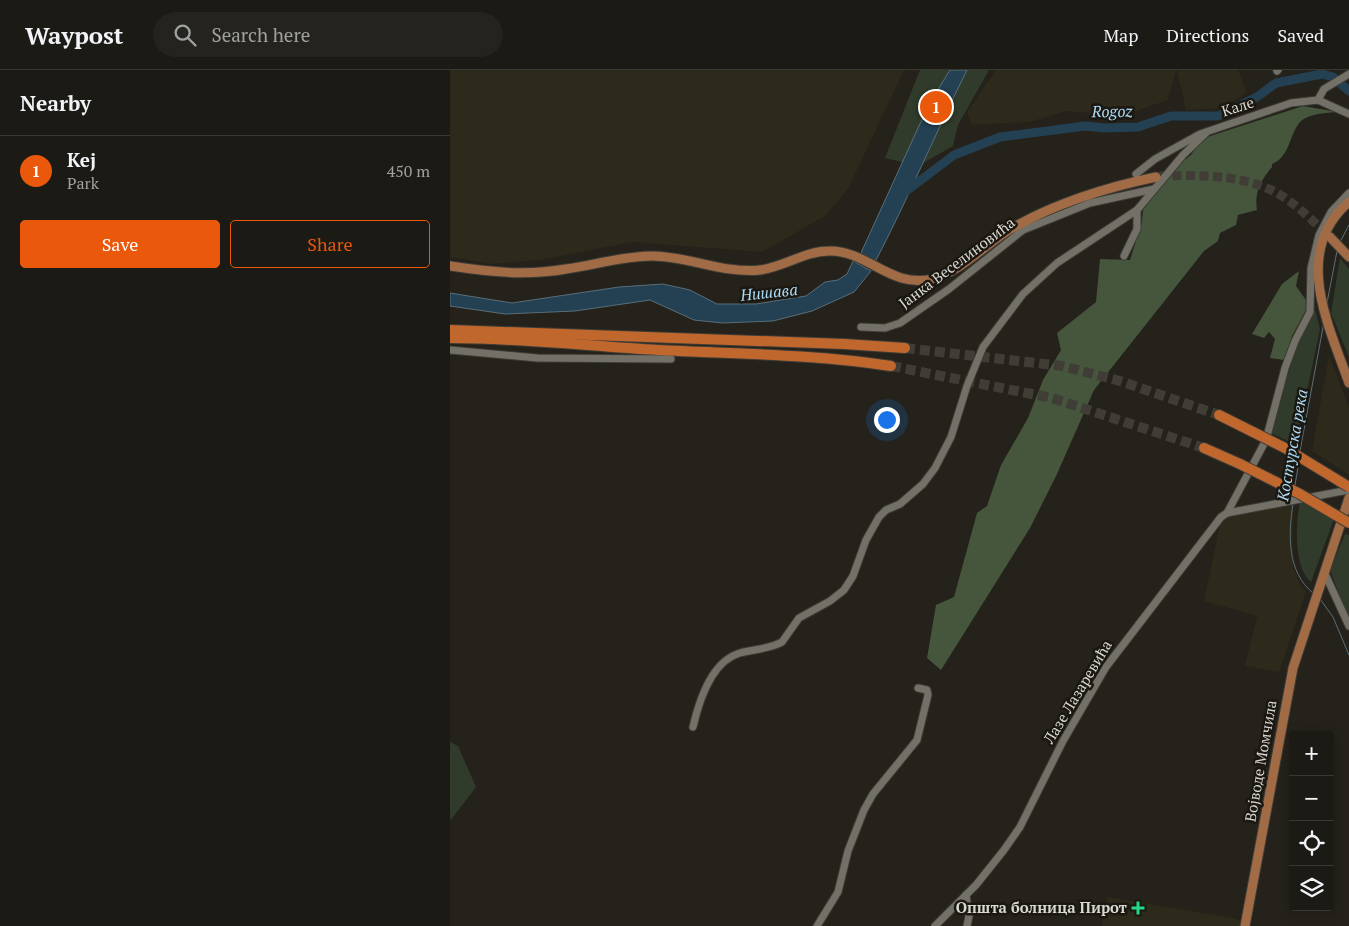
<!DOCTYPE html>
<meta charset="utf-8">
<style>
:root{--surface:#1b1a14;--page:#24231d;--text:#f1f3f6;--muted:#a0a1a0;--line:#393834;--accent:#ea580c}
body{margin:0;font-family:"PT Serif",serif;background:var(--page);color:var(--text)}
.controls{position:absolute;right:15px;bottom:15px;display:grid;overflow:hidden;border-radius:5px;box-shadow:0 2px 12px #0003}
.controls button{width:45px;height:45px;display:grid;place-items:center;padding:0;border:0;border-bottom:1px solid var(--line);background:var(--surface);color:var(--text);font:25px sans-serif}
.you{position:absolute;left:436px;top:349px;width:18px;height:18px;margin:-12px;border:4px solid #fff;border-radius:50%;background:#1a73e8;box-shadow:0 0 0 8px #1a73e833}
.badge{display:grid;place-items:center;width:32px;height:32px;border-radius:50%;background:var(--accent);color:#fff;font-size:16px;font-weight:700}
.pin{position:absolute;translate:-50% -50%;border:2px solid #fff;box-shadow:0 1px 5px #0006}
.list{margin:0;padding:0;list-style:none}
h2{display:flex;justify-content:space-between;align-items:center;height:65px;margin:0;padding:0 20px;font-size:21px}
h2 small{font-size:16px;font-weight:400;color:var(--muted)}
.list li{display:grid;grid-template-columns:32px 1fr auto;gap:15px;align-items:center;box-sizing:border-box;height:70px;padding:0 20px;border-top:1px solid var(--line)}
.list b{display:block;font-size:19px;white-space:nowrap}
.list p{margin:0;font-size:16px;white-space:nowrap;color:var(--muted)}
.list em{font-size:16px;font-style:normal;color:var(--muted)}
.actions{display:flex;gap:10px;padding:15px 20px}
.actions a{flex:1;padding:11px 0;border:1px solid var(--accent);border-radius:5px;text-align:center;font-size:18px;color:var(--accent)}
.actions .main{background:var(--accent);color:#fff}
.icon{flex:none;width:28px;height:28px;fill:none;stroke:currentColor;stroke-width:2;stroke-linecap:round;stroke-linejoin:round}
.map{position:relative;flex:none;width:899px;height:856px;overflow:hidden}
header{display:flex;align-items:center;gap:30px;box-sizing:border-box;height:70px;padding:0 25px;background:var(--surface);border-bottom:1px solid var(--line)}
header strong{font-size:24px}
nav{display:flex;gap:28px;margin-inline-start:auto;font-size:18px}
.search{width:350px;height:45px;background:var(--page);display:flex;align-items:center;gap:12px;box-sizing:border-box;padding:0 18px;border-radius:28px;color:var(--muted);font-size:19px}
main{display:flex}
aside{flex:1;background:var(--surface)}
.map>svg:first-child{display:block}
.built{fill:#2d291b}
.green{fill:#303b2b}
.forest{fill:#45563c}
.water{fill:#234153;stroke:#5a6e79}
.lines{fill:none;stroke-linecap:round;stroke-linejoin:round}
.stream{stroke:#5a6e79;stroke-width:1}
.river{stroke:#234153;stroke-width:9}
.major-tunnel{stroke:#3f3d36;stroke-width:9;stroke-dasharray:9 4.5;stroke-linecap:butt}
.highway-tunnel{stroke:#3f3d36;stroke-width:10;stroke-dasharray:10 5;stroke-linecap:butt}
.minor-casing{stroke:#3e3c36;stroke-width:9}
.major-casing{stroke:#3e3c36;stroke-width:11}
.highway-casing{stroke:#3e3c36;stroke-width:12}
.minor{stroke:#737167;stroke-width:7}
.major{stroke:#a16b45;stroke-width:9}
.highway{stroke:#c0672e;stroke-width:10}
.highway-bridge-casing{stroke:#3e3c36;stroke-width:12;stroke-linecap:butt}
.highway-bridge{stroke:#c0672e;stroke-width:10}
.poi-dot{fill:#24d886;stroke:#1b1811;stroke-width:2}
.labels{text-anchor:middle;stroke-width:5;stroke-linejoin:round;paint-order:stroke}
.street-label{font-size:15px;fill:#d9d7d2;stroke:#1b1811}
.poi-label{font-size:15px;font-weight:bold;fill:#d9d7d2;stroke:#1b1811;text-anchor:end}
.water-label{font-size:16px;font-style:italic;fill:#acdaf6;stroke:#1b1811}
</style>
<header>
<strong>Waypost</strong>
<div class="search"><svg class="icon" aria-label="search" viewBox="0 0 24 24"><circle cx="10" cy="10" r="6"/><path d="M15 15l6 6"/></svg>Search here</div>
<nav><a>Map</a><a>Directions</a><a>Saved</a></nav>
</header>
<main>
<aside>
<h2>Nearby<small></small></h2>
<ul class="list">
<li><span class="badge">1</span><div><b>Кеј</b><p>Park</p></div><em>450 m</em></li>
</ul>
<div class="actions"><a class="main">Save</a><a>Share</a></div>
</aside>
<div class="map">
<svg width="899" height="856" viewBox="0 0 899 856">
<rect width="100%" height="100%" fill="#24221a"/>
<!-- built -->
<g class="built">
<path d="M0,0H454L398,119L375,146L312,182L183,172L89,190L41,194L0,187Z"/>
<path d="M546,0H726L718,30L686,41L662,45L617,41L579,52L522,55L517,42Z"/>
<path d="M727,0H788L797,23L772,38L736,40Z"/>
<path d="M879,285L899,338V405L862,381Z"/>
<path d="M843,431V496L850,515L856,521L829,602L795,596L807,546L754,531L771,450L777,444Z"/>
<path d="M657,827L784,848L795,852L794,856H652Z"/>
</g>
<!-- green -->
<g class="green">
<path d="M470,0H539L508,55L503,76L468,96L435,88Z"/>
<path d="M890,188L899,199V287L881,243Z"/>
<path d="M865,239L870,259L846,375L819,362L847,276Z"/>
<path d="M850,431L884,449L861,512C843,497 846,453 850,431Z"/>
<path d="M895,464L899,465V549L880,500Z"/>
<path d="M0,672L8,676L26,717L0,751Z"/>
</g>
<!-- forest -->
<g class="forest">
<path d="M853,36L888,42C877,43 859,43 850,52C839,65 840,87 822,94V97C811,110 804,122 807,140L788,145L786,155L770,163L768,171L754,181L644,320L607,404L580,458L491,600L477,588L486,535L504,527L527,443L537,436L551,395L578,348L593,310L611,280L607,263L646,232L650,189L680,190L692,152L693,140L723,99L741,85L751,69Z"/>
<path d="M849,201L846,216L856,230V240L842,266L834,290L820,288L825,269L819,262L814,268L802,264L832,214Z"/>
</g>
<!-- water -->
<g class="water">
<path d="M500,0H517C485,64 458,129 425,192L410,185L479,34Z"/>
<path d="M403,191L421,201L404,222L362,241L323,251L272,253L244,250L200,230L125,241L55,244L0,236V223L62,233L169,217L213,214L240,220L267,234H306L356,226L375,212L388,210L397,204Z"/>
</g>
<g class="lines">
<!-- stream -->
<g class="stream">
<path d="M890,172L899,155"/>
<path d="M877,233L887,181"/>
<path d="M850,381L874,252"/>
<path d="M845,415L849,392"/>
<path d="M843,434C838,465 837,502 863,523"/>
<path d="M870,529L883,547L899,585"/>
</g>
<!-- river -->
<path class="river" d="M455,122L504,85L550,67L635,56L654,58L688,57L721,46H768L807,27L826,13L872,4L883,7L899,21"/>
<!-- major-tunnel -->
<path class="major-tunnel" d="M709,106C746,105 793,104 827,123C846,134 862,150 878,165"/>
<!-- highway-tunnel -->
<g class="highway-tunnel">
<path d="M455,278L612,296L670,311L769,345"/>
<path d="M441,296L602,328L754,378"/>
</g>
<defs>
<g id="minor">
<path d="M827,1L828,0"/>
<path d="M868,30L874,19L899,4"/>
<path d="M868,30L899,44"/>
<path d="M686,104L705,89L750,64L841,33L868,30"/>
<path d="M674,186L687,159V140"/>
<path d="M411,257L435,258L450,253L499,219L573,160L640,133L704,119"/>
<path d="M0,280L87,288L221,289"/>
<path d="M777,443L816,370L835,298L845,271L860,242L861,198L869,165L881,142L899,123"/>
<path d="M873,504L876,506L899,556"/>
<path d="M243,657C249,631 261,591 290,583C304,579 320,579 332,572L349,548L380,531L394,520L403,506L416,470L429,447L436,440L450,434L473,414L485,398L501,367L517,316L533,277L573,224L607,193L687,140L733,85L756,63"/>
<path d="M516,825L519,846L517,856"/>
<path d="M367,856L388,822L398,781L414,740L423,724L467,670L478,625L477,620L468,618"/>
<path d="M485,856L526,815L554,780L570,757L613,671L656,597L771,447L777,443L899,420"/>
</g>
<g id="major">
<path d="M899,132C841,181 879,256 899,313"/>
<path d="M880,167L899,187"/>
<path d="M0,196C40,202 76,206 116,199C145,195 173,186 202,186C238,186 274,204 310,200C334,197 355,181 379,181C417,180 441,219 482,209C513,201 537,172 564,157C607,133 658,117 706,107"/>
<path d="M795,856L843,598L899,428"/>
</g>
<g id="highway">
<path d="M0,260L394,274L455,278"/>
<path d="M0,268C69,268 138,276 208,280C286,284 364,284 441,296"/>
<path d="M769,345L803,362"/>
<path d="M754,378L790,394"/>
</g>
</defs>
<!-- minor casing -->
<use href="#minor" class="minor-casing"/>
<!-- major casing -->
<use href="#major" class="major-casing"/>
<!-- highway casing -->
<use href="#highway" class="highway-casing"/>
<!-- minor -->
<use href="#minor" class="minor"/>
<!-- major -->
<use href="#major" class="major"/>
<!-- highway -->
<use href="#highway" class="highway"/>
<defs>
<g id="highway-bridge">
<path d="M803,362L835,378L899,417"/>
<path d="M790,394L850,424L899,453"/>
</g>
</defs>
<!-- highway-bridge casing -->
<use href="#highway-bridge" class="highway-bridge-casing"/>
<!-- highway-bridge -->
<use href="#highway-bridge" class="highway-bridge"/>
</g>
<!-- markers -->
<path class="poi-dot" d="M685.5 830.5h5v5h5v5h-5v5h-5v-5h-5v-5h5z"/>
<g class="labels">
<!-- street labels -->
<g class="street-label">
<text transform="translate(788 37) rotate(-18)" y="5">Кале</text>
<text transform="translate(507 193) rotate(-37)" y="5">Јанка Веселиновића</text>
<text transform="translate(628 622) rotate(-59)" y="5">Лазе Лазаревића</text>
<text transform="translate(811 691) rotate(-80)" y="5">Војводе Момчила</text>
</g>
<!-- poi labels -->
<g class="poi-label">
<text x="677" y="843">Општа болница Пирот</text>
</g>
<!-- water labels -->
<g class="water-label">
<text transform="translate(662 41) rotate(-1)" y="6">Rogoz</text>
<text transform="translate(319 222) rotate(-6)" y="6">Нишава</text>
<text transform="translate(842 375) rotate(-80)" y="6">Костурска река</text>
</g>
</g>
</svg>
<div class="controls">
<button>+</button>
<button>−</button>
<button><svg class="icon" aria-label="locate" viewBox="0 0 24 24"><circle cx="12" cy="12" r="6"/><path d="M12 2v4M12 18v4M2 12h4M18 12h4"/></svg></button>
<button><svg class="icon" aria-label="layers" viewBox="0 0 24 24"><path d="M12 4l9 5-9 5-9-5zM3 14l9 5 9-5"/></svg></button>
</div>
<div class="you"></div>
<div class="pin badge" style="left:486px;top:37px">1</div>
</div>
</main>
